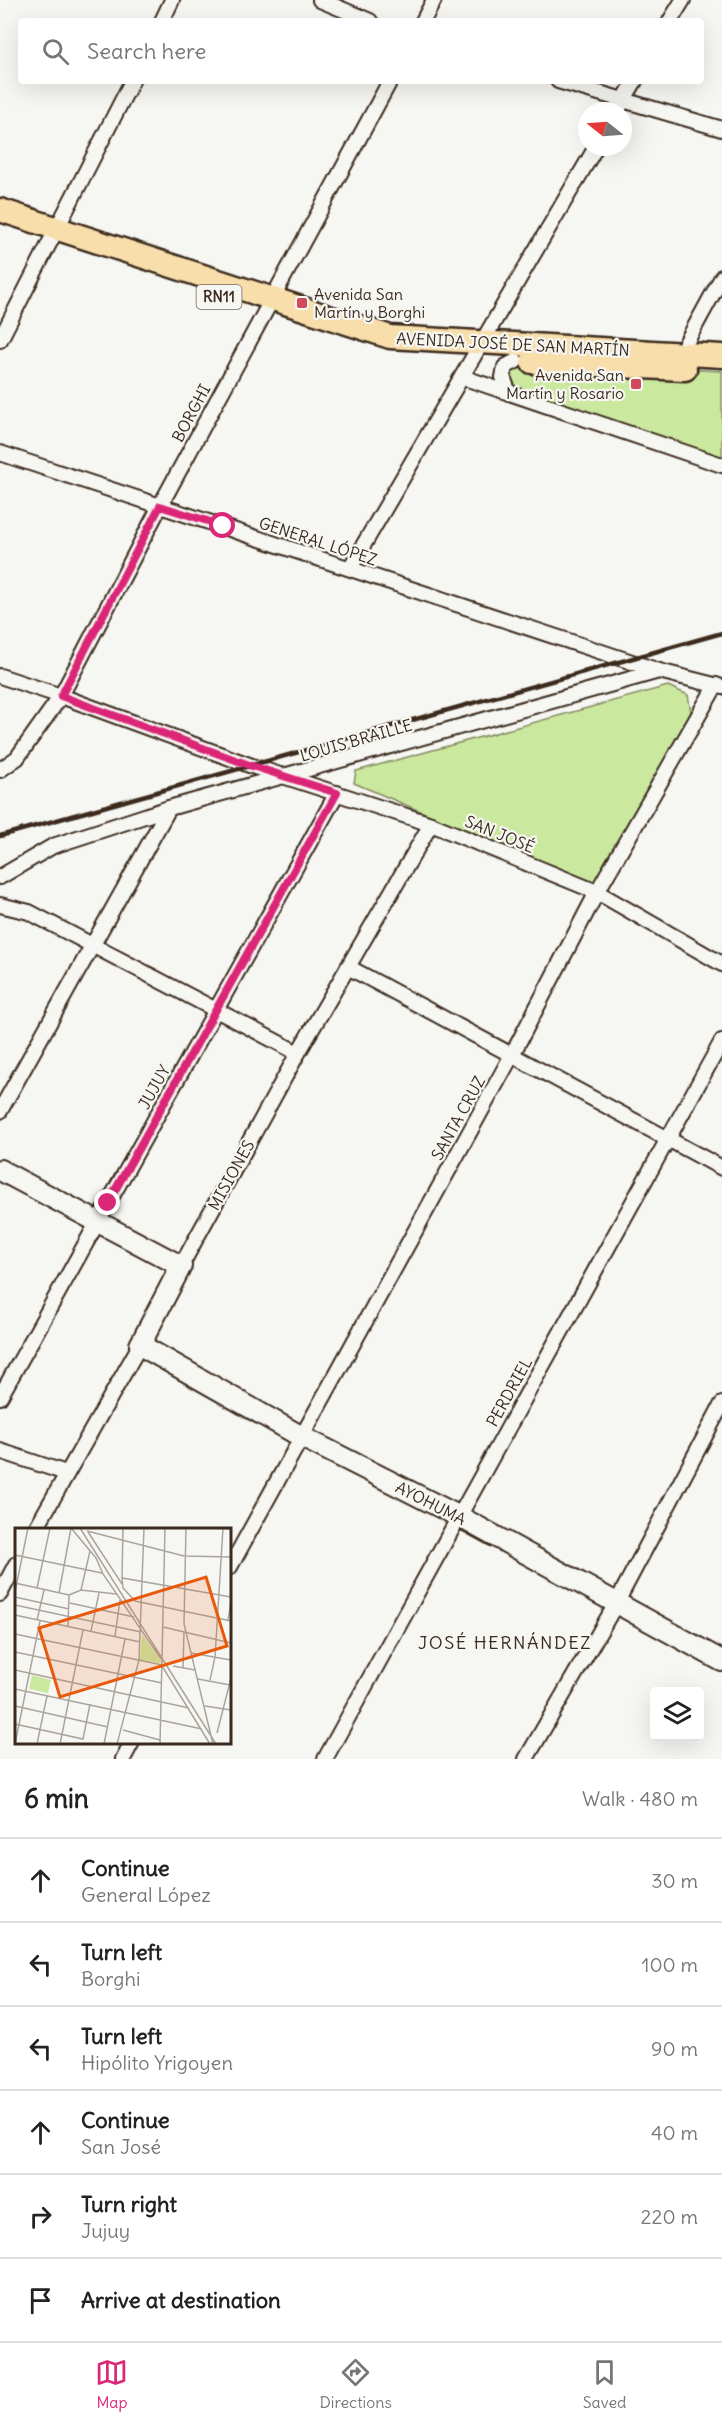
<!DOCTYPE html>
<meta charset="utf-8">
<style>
:root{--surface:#fff;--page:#f6f6f6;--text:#222;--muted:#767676;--line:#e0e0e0;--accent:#db2777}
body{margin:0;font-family:Delius,sans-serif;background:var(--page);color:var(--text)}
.controls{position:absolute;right:18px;bottom:18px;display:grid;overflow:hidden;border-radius:6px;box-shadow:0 6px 24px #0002}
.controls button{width:54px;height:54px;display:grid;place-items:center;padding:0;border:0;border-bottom:2px solid var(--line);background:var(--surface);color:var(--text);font:30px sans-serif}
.compass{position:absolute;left:578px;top:102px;width:54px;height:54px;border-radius:50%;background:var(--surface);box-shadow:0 6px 24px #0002;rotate:287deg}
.stop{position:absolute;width:18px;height:18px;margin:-14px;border:4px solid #db2777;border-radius:50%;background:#fff}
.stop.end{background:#db2777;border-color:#fff;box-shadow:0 2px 6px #0008}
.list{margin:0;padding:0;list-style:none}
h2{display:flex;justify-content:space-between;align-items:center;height:78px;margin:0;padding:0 24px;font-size:26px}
h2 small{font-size:20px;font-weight:400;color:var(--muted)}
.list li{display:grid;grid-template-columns:39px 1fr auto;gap:18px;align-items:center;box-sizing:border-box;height:84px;padding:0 24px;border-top:2px solid var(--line)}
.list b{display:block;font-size:22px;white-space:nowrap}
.list p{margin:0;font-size:20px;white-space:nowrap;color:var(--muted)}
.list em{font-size:20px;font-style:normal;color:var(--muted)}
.icon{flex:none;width:33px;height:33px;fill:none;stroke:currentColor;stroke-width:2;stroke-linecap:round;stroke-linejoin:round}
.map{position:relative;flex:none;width:722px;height:1759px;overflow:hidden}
.search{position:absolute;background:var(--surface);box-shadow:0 6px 24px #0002;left:18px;right:18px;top:18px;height:66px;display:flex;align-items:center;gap:15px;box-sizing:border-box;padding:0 21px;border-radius:6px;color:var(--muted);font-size:22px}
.sheet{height:582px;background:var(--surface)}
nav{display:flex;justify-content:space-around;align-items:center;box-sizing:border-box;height:84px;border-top:2px solid var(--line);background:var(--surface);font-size:16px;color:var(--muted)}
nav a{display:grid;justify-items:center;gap:3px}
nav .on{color:var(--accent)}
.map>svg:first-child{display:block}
.green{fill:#cbe89f;stroke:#83895e;stroke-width:1.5}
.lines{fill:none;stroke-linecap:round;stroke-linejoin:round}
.street-casing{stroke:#3b2a1e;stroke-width:18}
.secondary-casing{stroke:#3b2a1e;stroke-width:24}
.primary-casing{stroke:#3b2a1e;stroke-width:27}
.street{stroke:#f6f6f2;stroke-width:14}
.secondary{stroke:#f6f6f2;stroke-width:20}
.primary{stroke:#f8deab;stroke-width:22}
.rail{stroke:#3b2a1e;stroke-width:4.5}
.route{stroke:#db2777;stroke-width:8}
.poi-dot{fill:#d1495b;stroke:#f6f6f2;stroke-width:2}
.labels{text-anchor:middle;stroke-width:4.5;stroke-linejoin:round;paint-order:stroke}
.shield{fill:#f6f6f2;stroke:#73675e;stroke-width:1.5}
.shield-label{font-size:15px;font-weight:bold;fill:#3b2a1e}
.poi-label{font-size:16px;fill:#3b2a1e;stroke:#f6f6f2;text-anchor:start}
.street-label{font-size:16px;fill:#3b2a1e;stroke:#f6f6f2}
.neighbourhood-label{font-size:18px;letter-spacing:1.5px;fill:#3b2a1e;stroke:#f6f6f2}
.inset-road{fill:none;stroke:#aba49d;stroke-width:1.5}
.view{fill:#e8590c;fill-opacity:0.15;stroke:#e8590c;stroke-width:3}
.inset-edge{fill:none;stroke:#3b2a1e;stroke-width:3}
</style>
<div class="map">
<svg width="722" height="1759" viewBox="0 0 722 1759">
<rect width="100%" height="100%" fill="#f6f6f2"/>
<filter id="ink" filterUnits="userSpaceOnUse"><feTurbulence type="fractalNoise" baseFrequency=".0167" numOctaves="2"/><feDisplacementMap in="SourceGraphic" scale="12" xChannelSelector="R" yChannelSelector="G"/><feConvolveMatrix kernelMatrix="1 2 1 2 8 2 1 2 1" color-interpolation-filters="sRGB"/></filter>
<g filter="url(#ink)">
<!-- green -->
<g class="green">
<path d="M516,361L722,371V465L509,393L505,367Z"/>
<path d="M668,686L688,695L691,712L597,886L354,783L356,771Z"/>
</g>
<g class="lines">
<defs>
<g id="street">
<path d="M320,0L370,21"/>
<path d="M162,21L172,0"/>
<path d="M423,21L434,0"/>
<path d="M670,21L683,0"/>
<path d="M558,81L722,129"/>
<path d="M617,111L635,81"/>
<path d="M0,340L132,81"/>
<path d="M680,358V354L722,277"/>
<path d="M462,377L722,465"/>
<path d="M509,393L503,377L505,367L516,361"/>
<path d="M0,453L659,671L722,687"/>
<path d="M350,568L596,147"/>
<path d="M0,676L61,696L252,766L431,824L597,892L722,964"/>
<path d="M0,770L17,758L61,696L160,506L390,81"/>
<path d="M0,877L53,846L169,808L659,671"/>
<path d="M0,905L29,912L298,1053"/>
<path d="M348,967L722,1168"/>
<path d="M0,1111L169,808"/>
<path d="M181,1266L298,1053L431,824"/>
<path d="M0,1397L337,793"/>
<path d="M0,1451L66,1473"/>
<path d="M35,1530L140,1345"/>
<path d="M230,1567L512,1055L597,892L716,685"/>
<path d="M0,1594L16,1564"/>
<path d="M123,1759L132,1742"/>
<path d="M325,1759L722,1041"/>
<path d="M526,1759L617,1602L722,1404"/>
</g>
<path id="secondary" d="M0,1170L181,1266L140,1345L302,1437L460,1517L722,1661"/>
<g id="primary">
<path d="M0,210L390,337L722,356"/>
<path d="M532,362L685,369"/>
</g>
</defs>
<!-- street casing -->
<use href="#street" class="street-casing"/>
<!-- secondary casing -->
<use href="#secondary" class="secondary-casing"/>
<!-- primary casing -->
<use href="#primary" class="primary-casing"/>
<!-- street -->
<use href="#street" class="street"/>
<!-- secondary -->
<use href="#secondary" class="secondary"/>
<!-- primary -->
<use href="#primary" class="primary"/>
<!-- rail -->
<path class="rail" d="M0,836L722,633"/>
</g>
</g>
<g class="lines" filter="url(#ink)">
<!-- route -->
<path class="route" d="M108,1203L337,793L252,766L61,696L160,506L223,526"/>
</g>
<!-- markers -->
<g class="poi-dot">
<rect x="296" y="297" width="12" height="12" rx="3"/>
<rect x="630" y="378" width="12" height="12" rx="3"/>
</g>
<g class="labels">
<!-- shield labels -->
<rect class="shield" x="196.5" y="285" width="45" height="24" rx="4.5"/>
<g class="shield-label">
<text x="219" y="302">RN11</text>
</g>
<!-- poi labels -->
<g class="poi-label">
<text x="314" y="300">Avenida San<tspan x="314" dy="18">Martín y Borghi</tspan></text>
<text x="624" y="381" text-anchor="end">Avenida San<tspan x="624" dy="18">Martín y Rosario</tspan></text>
</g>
<!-- street labels -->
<g class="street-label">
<text transform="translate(513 344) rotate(3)" y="6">AVENIDA JOSÉ DE SAN MARTÍN</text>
<text transform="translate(191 413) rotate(-62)" y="6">BORGHI</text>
<text transform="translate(318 541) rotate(18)" y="6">GENERAL LÓPEZ</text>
<text transform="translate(356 740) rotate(-16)" y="6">LOUIS BRAILLE</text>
<text transform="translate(500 834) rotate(22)" y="6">SAN JOSÉ</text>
<text transform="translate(154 1087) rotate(-61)" y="6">JUJUY</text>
<text transform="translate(458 1118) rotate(-61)" y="6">SANTA CRUZ</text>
<text transform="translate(231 1175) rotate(-61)" y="6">MISIONES</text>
<text transform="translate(509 1392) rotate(-61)" y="6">PERDRIEL</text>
<text transform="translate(431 1503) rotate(27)" y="6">AYOHUMA</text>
</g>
<!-- neighbourhood labels -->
<g class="neighbourhood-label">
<text x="505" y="1649">JOSÉ HERNÁNDEZ</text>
</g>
</g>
<!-- overview -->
<g transform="translate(15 1528)">
<rect width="216" height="216" fill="#f6f6f2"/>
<path d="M127,106L146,133L145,135L125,132ZM17,147L36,152L33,165L14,161Z" fill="#cbe89f"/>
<path class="inset-road" d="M56,0L81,30L88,46L146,131M65,0L201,216M171,0L169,96L198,216M195,0L216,1M72,3L169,28L216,29M73,4L107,56M0,27L87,45M107,50L108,0M0,55L54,67M22,60L35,0M66,62L75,23M0,64L13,0M44,65L56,0M54,67L66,62L101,66M0,69L54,81M216,69L107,50L108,60L120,73L216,93M55,75L119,89M0,77L126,104M0,87L125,114M22,92L29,62M213,92L216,74M53,98L54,67M148,99L216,115M76,103L84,65M0,106L147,137M100,108L105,72M0,124L147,155M176,125L216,132M147,138L195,216M158,138L180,142M168,140L169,104M0,142L174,180M183,151L215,157M195,152L200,129L208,0M0,161L187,201M0,178L93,199M190,178L216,182M0,196L68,211L75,176M108,202L145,212M202,205L216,150M0,216L25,93M22,216L32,168M45,216L68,102M89,216L110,111M102,216L124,132L129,0M145,216L150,0"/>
<path class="view" d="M191,49L212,118L45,169L24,100Z"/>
<rect width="216" height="216" class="inset-edge"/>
</g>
</svg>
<div class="controls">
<button><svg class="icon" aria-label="layers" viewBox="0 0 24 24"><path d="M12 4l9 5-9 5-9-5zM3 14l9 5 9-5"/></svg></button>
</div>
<svg class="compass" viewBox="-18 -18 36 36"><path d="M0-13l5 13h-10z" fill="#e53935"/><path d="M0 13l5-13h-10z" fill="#767676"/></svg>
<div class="stop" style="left:223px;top:526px"></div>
<div class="stop end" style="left:108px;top:1203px"></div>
<div class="search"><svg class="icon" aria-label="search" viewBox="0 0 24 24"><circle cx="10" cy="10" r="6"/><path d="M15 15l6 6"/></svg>Search here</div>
</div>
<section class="sheet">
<h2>6 min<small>Walk · 480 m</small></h2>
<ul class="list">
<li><svg class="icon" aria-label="ahead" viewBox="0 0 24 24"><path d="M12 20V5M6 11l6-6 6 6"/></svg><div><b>Continue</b><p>General López</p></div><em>30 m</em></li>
<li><svg class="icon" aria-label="left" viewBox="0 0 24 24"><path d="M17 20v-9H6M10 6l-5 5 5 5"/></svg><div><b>Turn left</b><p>Borghi</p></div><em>100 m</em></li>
<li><svg class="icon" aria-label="left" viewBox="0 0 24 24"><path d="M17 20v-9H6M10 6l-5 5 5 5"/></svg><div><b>Turn left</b><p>Hipólito Yrigoyen</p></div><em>90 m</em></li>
<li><svg class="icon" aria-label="ahead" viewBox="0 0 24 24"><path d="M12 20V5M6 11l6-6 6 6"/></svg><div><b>Continue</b><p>San José</p></div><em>40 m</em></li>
<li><svg class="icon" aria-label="right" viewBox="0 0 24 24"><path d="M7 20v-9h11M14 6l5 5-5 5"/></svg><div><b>Turn right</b><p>Jujuy</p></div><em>220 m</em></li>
<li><svg class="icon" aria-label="arrive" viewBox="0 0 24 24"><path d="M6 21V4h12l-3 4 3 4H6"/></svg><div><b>Arrive at destination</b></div></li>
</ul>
</section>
<nav>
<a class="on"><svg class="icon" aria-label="map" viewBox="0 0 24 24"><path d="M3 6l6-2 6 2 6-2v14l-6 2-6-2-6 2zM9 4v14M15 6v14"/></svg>Map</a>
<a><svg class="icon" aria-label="directions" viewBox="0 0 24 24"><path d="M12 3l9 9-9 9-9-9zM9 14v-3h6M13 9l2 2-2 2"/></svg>Directions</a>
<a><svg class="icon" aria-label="saved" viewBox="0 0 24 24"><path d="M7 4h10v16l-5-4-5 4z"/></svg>Saved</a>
</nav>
